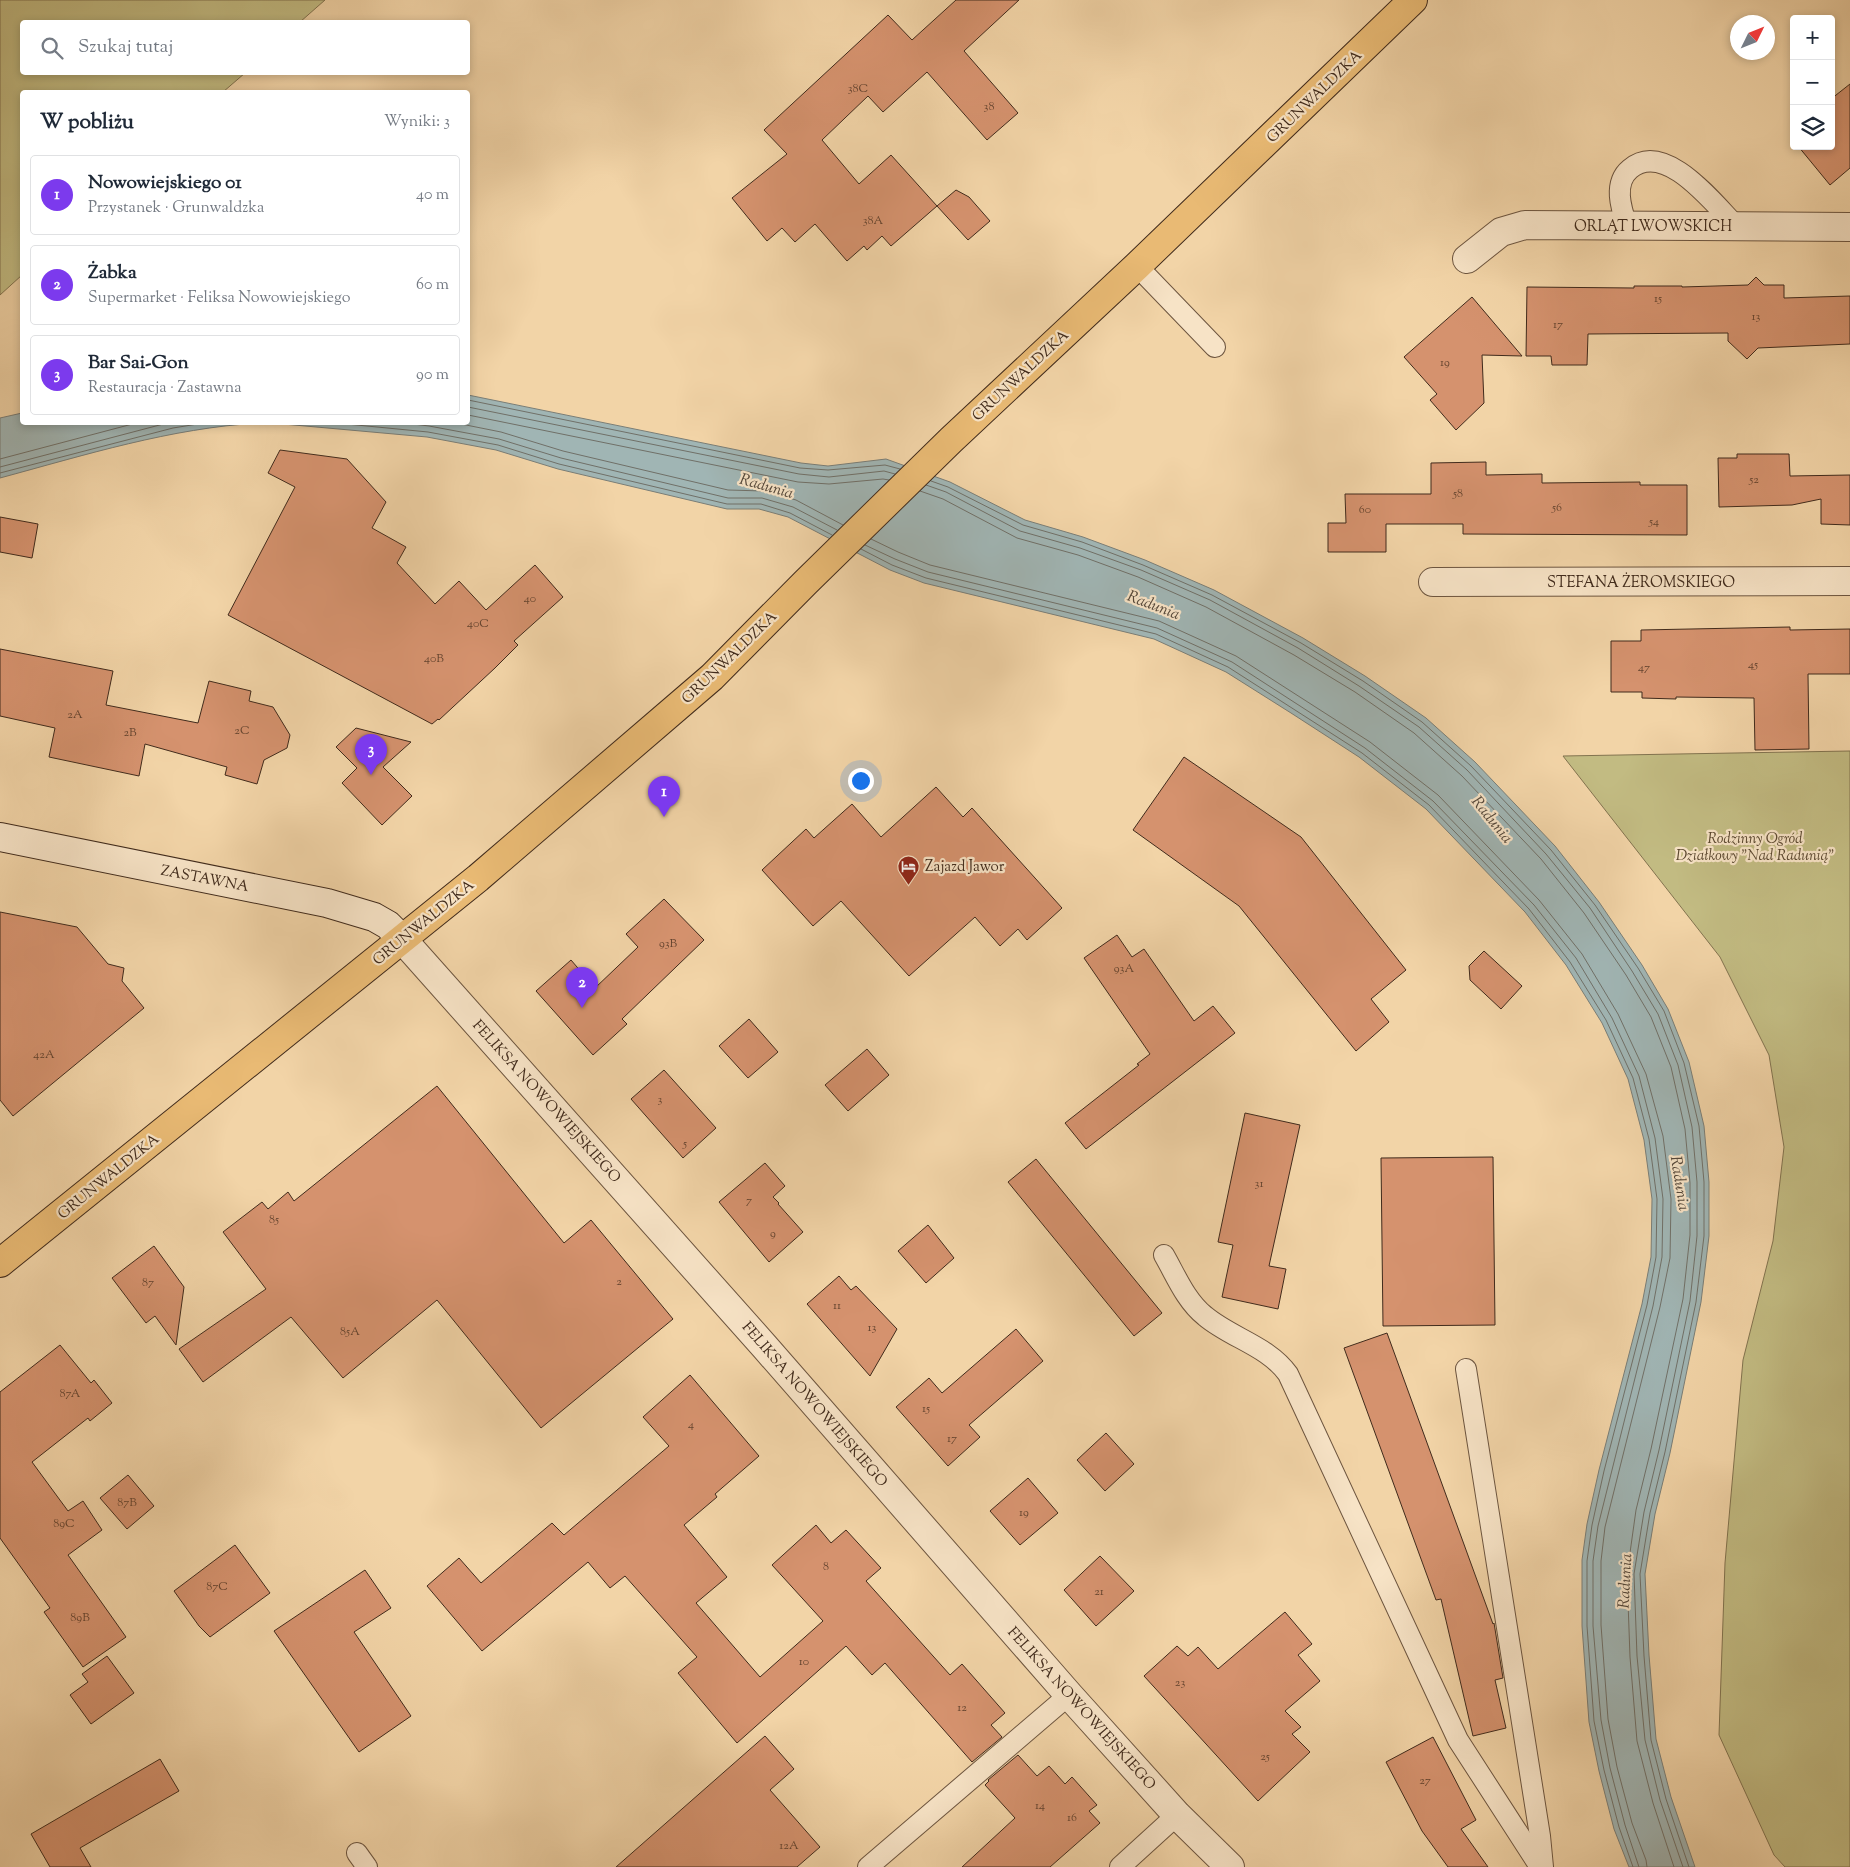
<!DOCTYPE html>
<html lang="pl">
<meta charset="utf-8">
<style>
:root{--surface:#fff;--page:#f2f2f3;--text:#1f2937;--muted:#747a83;--line:#e0e1e3;--accent:#7c3aed}
body{margin:0;font-family:"Sorts Mill Goudy",serif;background:var(--page);color:var(--text)}
.controls{position:absolute;right:15px;top:15px;display:grid;overflow:hidden;border-radius:5px;box-shadow:0 2px 8px #0003}
.controls button{width:45px;height:45px;display:grid;place-items:center;padding:0;border:0;border-bottom:1px solid var(--line);background:var(--surface);color:var(--text);font:25px sans-serif}
.compass{position:absolute;left:1730px;top:15px;width:45px;height:45px;border-radius:50%;background:var(--surface);box-shadow:0 2px 8px #0003;rotate:47deg}
.you{position:absolute;left:860px;top:780px;width:18px;height:18px;margin:-12px;border:4px solid #fff;border-radius:50%;background:#1a73e8;box-shadow:0 0 0 8px #1a73e833}
.badge{display:grid;place-items:center;width:32px;height:32px;border-radius:50%;background:var(--accent);color:#fff;font-size:16px;font-weight:700}
.pin{position:absolute;translate:-50% -41px;filter:drop-shadow(0 1px 2px #0008)}
.pin::after{content:'';position:absolute;top:26px;width:18px;height:15px;background:inherit;clip-path:polygon(0 0,100% 0,50% 100%)}
.list{margin:0;padding:0;list-style:none}
h2{display:flex;justify-content:space-between;align-items:center;height:65px;margin:0;padding:0 20px;font-size:21px}
h2 small{font-size:16px;font-weight:400;color:var(--muted)}
.list li{display:grid;grid-template-columns:32px 1fr auto;gap:15px;align-items:center;box-sizing:border-box;height:80px;margin:0 10px 10px;padding:0 10px;border:1px solid var(--line);border-radius:5px}
.list b{display:block;font-size:19px;white-space:nowrap}
.list p{margin:0;font-size:16px;white-space:nowrap;color:var(--muted)}
.list em{font-size:16px;font-style:normal;color:var(--muted)}
.icon{flex:none;width:28px;height:28px;fill:none;stroke:currentColor;stroke-width:2;stroke-linecap:round;stroke-linejoin:round}
.map{position:relative;flex:none;width:1850px;height:1867px;overflow:hidden}
.search{position:absolute;background:var(--surface);box-shadow:0 2px 8px #0003;left:20px;top:20px;width:450px;height:55px;display:flex;align-items:center;gap:12px;box-sizing:border-box;padding:0 18px;border-radius:5px;color:var(--muted);font-size:19px}
.panel{position:absolute;background:var(--surface);box-shadow:0 2px 8px #0003;left:20px;top:90px;width:450px;height:335px;border-radius:5px}
.map>svg:first-child{display:block}
.green{fill:#c2bb82;stroke:#82734f}
.water{fill:#a0b5b4;stroke:#7a7e77}
.lines{fill:none;stroke-linecap:round;stroke-linejoin:round}
.shore{stroke:#707068;stroke-width:1}
.building{fill:#d5926e;stroke:#412b1c}
.service-casing{stroke:#6d553f;stroke-width:22}
.minor-casing{stroke:#6d553f;stroke-width:30}
.tertiary-casing{stroke:#6d553f;stroke-width:30}
.secondary-casing{stroke:#412b1c;stroke-width:30}
.primary-casing{stroke:#412b1c;stroke-width:30}
.service{stroke:#f7e3c6;stroke-width:20}
.minor{stroke:#f7e3c6;stroke-width:28}
.tertiary{stroke:#f7e3c6;stroke-width:28}
.secondary{stroke:#f7e3c6;stroke-width:28}
.primary{stroke:#e9ba74;stroke-width:28}
.labels{text-anchor:middle;stroke-width:4.5;stroke-linejoin:round;paint-order:stroke}
.number-label{font-size:12px;fill:#664530}
.street-label{font-size:15px;fill:#412b1c;stroke:#f7e3c6}
.park-label{font-size:15px;font-style:italic;fill:#5b4830;stroke:#f7e3c6}
.poi-label{font-size:15px;fill:#412b1c;stroke:#f7e3c6;text-anchor:start}
.water-label{font-size:16px;font-style:italic;fill:#54473a;stroke:#f7e3c6}
</style>
<div class="map">
<svg width="1850" height="1867" viewBox="0 0 1850 1867">
<rect width="100%" height="100%" fill="#f2d4a7"/>
<filter id="stains"><feTurbulence type="fractalNoise" baseFrequency=".004" numOctaves="4"/><feColorMatrix values="0 0 0 0 .2 0 0 0 0 .09 0 0 0 0 .02 0 0 0 .5 -.17"/></filter>
<radialGradient id="worn" r=".72"><stop offset=".6" stop-color="#630" stop-opacity="0"/><stop offset="1" stop-color="#630" stop-opacity=".3"/></radialGradient>
<!-- green -->
<g class="green">
<path d="M0,0H325L300,22H22V72L245,73L223,92H22V275L0,295Z"/>
<path d="M1850,751V1867H1785L1774,1855L1719,1735L1725,1563L1743,1360L1773,1241L1784,1147L1769,1055L1720,957L1563,756Z"/>
</g>
<!-- water -->
<g class="water">
<path d="M468,395L801,463L828,466L886,459L950,482L1025,520L1083,537L1145,560L1214,590L1303,638L1365,676L1426,718L1475,762L1555,846L1599,902L1642,965L1668,1009L1689,1062L1704,1126L1709,1182V1236L1701,1302L1670,1453L1655,1514L1645,1574L1649,1655L1656,1739L1671,1797L1695,1867H1629L1614,1829L1599,1771L1589,1722L1582,1626V1560L1587,1524L1599,1470L1642,1304L1651,1257L1652,1199L1644,1140L1628,1079L1602,1023L1566,965L1525,912L1426,809L1359,757L1291,713L1226,672L1154,639L924,583L890,570L788,517L759,509H727L558,469L496,450L427,437L272,423L468,422Z"/>
<path d="M22,413V422L259,423C171,428 85,455 0,478V418Z"/>
</g>
<g class="lines">
<!-- shore -->
<g class="shore">
<path d="M468,400L800,468L828,470L885,465L900,469"/>
<path d="M468,407L799,474L829,477L884,471L895,474"/>
<path d="M468,415L798,482L829,484L883,479L889,480"/>
<path d="M326,422L428,432L498,445L559,464L727,504H761L790,513L832,535"/>
<path d="M397,422L429,426L499,439L561,458L728,498H762L793,507L837,530"/>
<path d="M451,422L501,432L563,451L728,490L764,491L796,500L843,525"/>
<path d="M0,459L140,422"/>
<path d="M0,467L171,422"/>
<path d="M0,473L173,428L210,422"/>
<path d="M931,481L948,487L1023,525L1082,542L1143,565L1212,595L1301,643L1363,681L1422,722L1471,766L1551,850L1595,905L1638,968L1664,1011L1684,1063L1699,1126L1704,1182V1236L1696,1302L1665,1452L1650,1513L1640,1574L1644,1656L1651,1740L1666,1799L1689,1867"/>
<path d="M926,485L946,492L1020,531L1080,548L1141,570L1210,600L1298,648L1359,686L1419,727L1467,770L1546,854L1590,908L1632,971L1658,1014L1678,1065L1692,1127L1697,1182V1236L1690,1301L1659,1450L1644,1512L1634,1574L1637,1656L1645,1740L1660,1800L1683,1867"/>
<path d="M920,491L943,499L1017,538L1078,555L1138,577L1206,607L1294,655L1355,692L1414,733L1462,776L1541,859L1584,913L1626,975L1651,1017L1671,1067L1685,1129L1690,1183V1235L1683,1299L1651,1449L1636,1510L1627,1574L1630,1657L1637,1741L1653,1803L1674,1867"/>
<path d="M871,539L898,552L930,565L1159,621L1236,656L1370,742L1438,795L1539,900L1582,954L1618,1014L1646,1074L1663,1136L1671,1199L1670,1258L1660,1307L1605,1527L1601,1561V1625L1608,1719L1617,1767L1632,1823L1646,1860L1647,1867"/>
<path d="M865,545L895,559L928,572L1157,628L1232,662L1365,748L1433,801L1534,905L1576,958L1612,1018L1639,1076L1655,1138L1663,1199L1662,1257L1653,1306L1598,1526L1593,1561V1626L1601,1720L1610,1768L1625,1825L1639,1867"/>
<path d="M861,549L892,565L926,578L1156,634L1228,667L1362,753L1429,805L1529,909L1570,962L1606,1020L1633,1078L1649,1139L1657,1199L1656,1257L1647,1305L1604,1471L1592,1525L1587,1561V1626L1594,1721L1604,1770L1619,1827L1633,1867"/>
</g>
</g>
<!-- building -->
<g class="building">
<path d="M956,0H1019L964,51L1018,113L987,140L927,72L883,112L868,96L822,140L859,184L891,155L937,206L891,246L882,236L867,250L864,246L847,261L815,224L795,242L782,228L767,241L732,198L787,154L764,130L888,15L912,40Z"/>
<path d="M1850,84V168L1830,185L1798,146H1831V99Z"/>
<path d="M956,190L969,197L990,221L968,240L937,206Z"/>
<path d="M1756,277L1764,285H1784V298L1850,296V344L1758,348L1747,359L1728,341V333L1588,334L1587,365H1552L1551,356H1526L1527,287L1634,288V286H1682V287L1748,285Z"/>
<path d="M1472,297L1522,356L1482,355L1484,403L1456,430L1430,400L1437,394L1404,357Z"/>
<path d="M280,450L347,459L386,502L372,528L406,547L397,563L435,604L459,581L486,610L535,565L563,597L514,641L518,645L495,668L439,720L438,719L432,724L228,615L295,487L268,473Z"/>
<path d="M1737,454H1789L1790,476L1850,475V525L1821,524V499L1792,505L1719,507L1718,458H1737Z"/>
<path d="M1486,462V475L1542,474V483L1640,482V485H1687V535L1463,534V524H1386V552H1328V523H1346L1345,494H1431V463Z"/>
<path d="M0,517L38,524L32,558L0,552Z"/>
<path d="M1790,627V630L1850,629V674H1808L1809,749L1755,750L1754,698L1676,697V699L1642,698V692H1611V641H1641V630Z"/>
<path d="M0,649L113,671L106,705L198,723L209,681L251,691L249,701L273,707L290,735L287,748L264,760L257,784L225,775L227,767L145,744L139,776L49,757L55,728L0,716Z"/>
<path d="M356,728L411,742L383,767L412,796L382,825L342,783L357,768L336,747Z"/>
<path d="M1184,757L1301,837L1406,970L1371,999L1389,1022L1356,1051L1239,906L1133,830Z"/>
<path d="M936,787L963,817L972,808L1062,908L1027,940L1018,929L1000,946L975,917L909,976L841,901L813,926L762,870L806,829L814,838L852,804L881,837Z"/>
<path d="M664,899L704,940L622,1019L627,1024L593,1055L536,991L571,960L595,988L638,947L626,934Z"/>
<path d="M0,912L77,927L108,964L124,968L122,981L144,1008L13,1116L0,1100Z"/>
<path d="M1117,935L1132,957L1144,949L1194,1021L1213,1006L1235,1033L1086,1149L1065,1123L1139,1065L1137,1064L1150,1054L1084,958Z"/>
<path d="M1484,951L1522,986L1501,1009L1470,980L1469,966Z"/>
<path d="M749,1019L778,1052L748,1078L719,1046Z"/>
<path d="M867,1049L889,1075L848,1111L825,1085Z"/>
<path d="M664,1070L716,1128L683,1158L631,1099Z"/>
<path d="M437,1086L564,1243L591,1220L673,1319L541,1428L437,1300L343,1378L291,1317L203,1382L179,1349L266,1289L223,1232L262,1202L268,1209L288,1192L294,1201Z"/>
<path d="M1245,1113L1300,1125L1269,1266L1286,1269L1278,1309L1222,1297L1233,1245L1218,1242Z"/>
<path d="M1493,1157L1495,1325L1383,1326L1381,1158Z"/>
<path d="M1036,1159L1162,1313L1134,1336L1008,1182Z"/>
<path d="M765,1163L785,1186L773,1197L779,1203L778,1204L803,1232L769,1262L719,1202Z"/>
<path d="M928,1225L954,1258L926,1283L898,1251Z"/>
<path d="M154,1246L184,1287L176,1345L155,1316L146,1323L112,1278Z"/>
<path d="M839,1276L851,1290L856,1286L897,1329L870,1376L807,1304Z"/>
<path d="M1016,1329L1043,1361L969,1425L980,1437L948,1466L896,1407L929,1378L942,1393Z"/>
<path d="M1387,1333L1493,1624L1494,1623L1503,1678L1495,1680L1506,1728L1473,1736L1441,1599L1436,1600L1344,1348Z"/>
<path d="M60,1345L91,1383L94,1380L112,1403L90,1421L88,1418L32,1462L68,1511L83,1501L102,1530L68,1555L126,1637L83,1667L44,1612L50,1608L0,1538V1392Z"/>
<path d="M690,1375L759,1456L715,1494L717,1497L684,1525L727,1577L696,1603L760,1677L823,1621L772,1565L816,1525L831,1543L846,1530L881,1568L866,1581L950,1675L962,1664L1005,1713L991,1725L1002,1737L972,1762L885,1663L872,1675L846,1646L737,1743L678,1673L697,1657L625,1576L610,1588L588,1562L482,1651L427,1586L459,1558L481,1583L552,1523L564,1535L669,1446L643,1417Z"/>
<path d="M1106,1433L1134,1464L1105,1491L1077,1460Z"/>
<path d="M128,1475L154,1506L127,1529L100,1498Z"/>
<path d="M1028,1478L1058,1513L1020,1545L990,1511Z"/>
<path d="M235,1545L270,1593L210,1637L199,1626L174,1591Z"/>
<path d="M1100,1556L1134,1591L1096,1626L1064,1590Z"/>
<path d="M365,1570L391,1608L354,1632L411,1716L359,1752L274,1631Z"/>
<path d="M1285,1612L1312,1644L1298,1655L1320,1681L1285,1711L1301,1727L1292,1734L1310,1752L1258,1801L1144,1676L1177,1646L1188,1656L1198,1647L1218,1669Z"/>
<path d="M107,1656L134,1693L91,1724L70,1695L88,1682L82,1674Z"/>
<path d="M765,1736L794,1769L770,1790L820,1847L797,1867H616Z"/>
<path d="M1433,1737L1476,1820L1461,1829L1488,1867H1448L1422,1831L1386,1762Z"/>
<path d="M1018,1755L1037,1776L1049,1766L1065,1784L1072,1777L1097,1805L1089,1811L1100,1823L1050,1867H962L1015,1818L985,1785L989,1781L988,1780Z"/>
<path d="M160,1759L179,1791L80,1848L91,1867H50L31,1834Z"/>
</g>
<g class="lines">
<defs>
<g id="service">
<path d="M1627,226C1621,208 1613,183 1630,169C1665,139 1714,204 1737,227"/>
<path d="M1137,266L1215,347"/>
<path d="M1164,1255C1176,1276 1186,1301 1205,1316C1231,1338 1268,1346 1288,1374L1458,1740L1540,1867"/>
<path d="M1466,1369L1540,1836L1543,1867"/>
<path d="M357,1853L367,1867"/>
<path d="M868,1867L1069,1695"/>
<path d="M1120,1867L1177,1815"/>
</g>
<g id="minor">
<path d="M1467,259L1501,232L1525,225L1850,227"/>
<path d="M1433,582L1850,581"/>
</g>
<path id="tertiary" d="M402,939L765,1347L1069,1695L1177,1815L1230,1867"/>
<path id="secondary" d="M0,837L327,903L374,917L388,925L402,939"/>
<path id="primary" d="M0,1263L478,878L712,677L806,582L951,440L1137,266L1413,0"/>
</defs>
<!-- service casing -->
<use href="#service" class="service-casing"/>
<!-- minor casing -->
<use href="#minor" class="minor-casing"/>
<!-- tertiary casing -->
<use href="#tertiary" class="tertiary-casing"/>
<!-- secondary casing -->
<use href="#secondary" class="secondary-casing"/>
<!-- primary casing -->
<use href="#primary" class="primary-casing"/>
<!-- service -->
<use href="#service" class="service"/>
<!-- minor -->
<use href="#minor" class="minor"/>
<!-- tertiary -->
<use href="#tertiary" class="tertiary"/>
<!-- secondary -->
<use href="#secondary" class="secondary"/>
<!-- primary -->
<use href="#primary" class="primary"/>
</g>
<!-- icons -->
<defs>
<symbol id="hotel-pin" viewBox="-11 -11 22 30"><path d="M0 17L-7.5 6A9.5 9.5 0 1 1 7.5 6Z" fill="#8f2418" stroke="#f7e3c6"/><path d="M-6-4.5h1.5V1H6V5H4.5V3h-9V5H-6ZM-4 0a1.8 1.8 0 1 1 3.6 0ZM.5 0V-2.5h3Q6-2.5 6 0Z" fill="#fff"/></symbol>
</defs>
<g fill-rule="evenodd">
<use href="#hotel-pin" x="896" y="854" width="25" height="34"/>
</g>
<g class="labels">
<!-- number labels -->
<g class="number-label">
<text x="858" y="92">38C</text>
<text x="989" y="110">38</text>
<text x="873" y="224">38A</text>
<text x="1658" y="302">15</text>
<text x="1756" y="320">13</text>
<text x="1558" y="328">17</text>
<text x="1445" y="366">19</text>
<text x="1754" y="483">52</text>
<text x="1458" y="497">58</text>
<text x="1557" y="511">56</text>
<text x="1365" y="513">60</text>
<text x="1654" y="525">54</text>
<text x="530" y="602">40</text>
<text x="478" y="627">40C</text>
<text x="434" y="662">40B</text>
<text x="1753" y="668">45</text>
<text x="1644" y="671">47</text>
<text x="75" y="718">2A</text>
<text x="242" y="734">2C</text>
<text x="130" y="736">2B</text>
<text x="668" y="947">93B</text>
<text x="1124" y="972">93A</text>
<text x="44" y="1058">42A</text>
<text x="660" y="1103">3</text>
<text x="685" y="1147">5</text>
<text x="1259" y="1187">31</text>
<text x="749" y="1204">7</text>
<text x="274" y="1223">85</text>
<text x="773" y="1237">9</text>
<text x="619" y="1285">2</text>
<text x="148" y="1286">87</text>
<text x="837" y="1309">11</text>
<text x="872" y="1331">13</text>
<text x="350" y="1335">85A</text>
<text x="70" y="1397">87A</text>
<text x="926" y="1412">15</text>
<text x="691" y="1428">4</text>
<text x="952" y="1442">17</text>
<text x="127" y="1506">87B</text>
<text x="1024" y="1516">19</text>
<text x="64" y="1527">89C</text>
<text x="826" y="1570">8</text>
<text x="217" y="1590">87C</text>
<text x="1099" y="1595">21</text>
<text x="80" y="1621">89B</text>
<text x="804" y="1665">10</text>
<text x="1180" y="1686">23</text>
<text x="962" y="1711">12</text>
<text x="1265" y="1760">25</text>
<text x="1425" y="1784">27</text>
<text x="1040" y="1809">14</text>
<text x="1072" y="1821">16</text>
<text x="789" y="1849">12A</text>
</g>
<!-- street labels -->
<g class="street-label">
<text transform="translate(1314 96) rotate(-44)" y="5">GRUNWALDZKA</text>
<text x="1653" y="231">ORLĄT LWOWSKICH</text>
<text transform="translate(1020 375) rotate(-43)" y="5">GRUNWALDZKA</text>
<text x="1641" y="587">STEFANA ŻEROMSKIEGO</text>
<text transform="translate(729 657) rotate(-44)" y="5">GRUNWALDZKA</text>
<text transform="translate(205 878) rotate(11)" y="5">ZASTAWNA</text>
<text transform="translate(423 922) rotate(-39)" y="5">GRUNWALDZKA</text>
<text transform="translate(547 1101) rotate(48)" y="5">FELIKSA NOWOWIEJSKIEGO</text>
<text transform="translate(108 1176) rotate(-39)" y="5">GRUNWALDZKA</text>
<text transform="translate(815 1404) rotate(49)" y="5">FELIKSA NOWOWIEJSKIEGO</text>
<text transform="translate(1082 1708) rotate(48)" y="5">FELIKSA NOWOWIEJSKIEGO</text>
</g>
<!-- park labels -->
<g class="park-label">
<text x="1755" y="843">Rodzinny Ogród<tspan x="1755" dy="17">Działkowy "Nad Radunią"</tspan></text>
</g>
<!-- poi labels -->
<g class="poi-label">
<text x="925" y="871">Zajazd Jawor</text>
</g>
<!-- water labels -->
<g class="water-label">
<text transform="translate(767 485) rotate(16)" y="6">Radunia</text>
<text transform="translate(1154 604) rotate(21)" y="6">Radunia</text>
<text transform="translate(1493 819) rotate(51)" y="6">Radunia</text>
<text transform="translate(1681 1183) rotate(81)" y="6">Radunia</text>
<text transform="translate(1624 1581) rotate(-87)" y="6">Radunia</text>
</g>
</g>
<rect width="100%" height="100%" filter="url(#stains)"/>
<rect width="100%" height="100%" fill="url(#worn)"/>
</svg>
<div class="controls">
<button>+</button>
<button>−</button>
<button><svg class="icon" aria-label="layers" viewBox="0 0 24 24"><path d="M12 4l9 5-9 5-9-5zM3 14l9 5 9-5"/></svg></button>
</div>
<svg class="compass" viewBox="-18 -18 36 36"><path d="M0-13l5 13h-10z" fill="#e53935"/><path d="M0 13l5-13h-10z" fill="#747a83"/></svg>
<div class="you"></div>
<div class="pin badge" style="left:664px;top:817px">1</div>
<div class="pin badge" style="left:582px;top:1008px">2</div>
<div class="pin badge" style="left:371px;top:775px">3</div>
<div class="search"><svg class="icon" aria-label="search" viewBox="0 0 24 24"><circle cx="10" cy="10" r="6"/><path d="M15 15l6 6"/></svg>Szukaj tutaj</div>
<section class="panel">
<h2>W pobliżu<small>Wyniki: 3</small></h2>
<ul class="list">
<li><span class="badge">1</span><div><b>Nowowiejskiego 01</b><p>Przystanek · Grunwaldzka</p></div><em>40 m</em></li>
<li><span class="badge">2</span><div><b>Żabka</b><p>Supermarket · Feliksa Nowowiejskiego</p></div><em>60 m</em></li>
<li><span class="badge">3</span><div><b>Bar Sai-Gon</b><p>Restauracja · Zastawna</p></div><em>90 m</em></li>
</ul>
</section>
</div>
